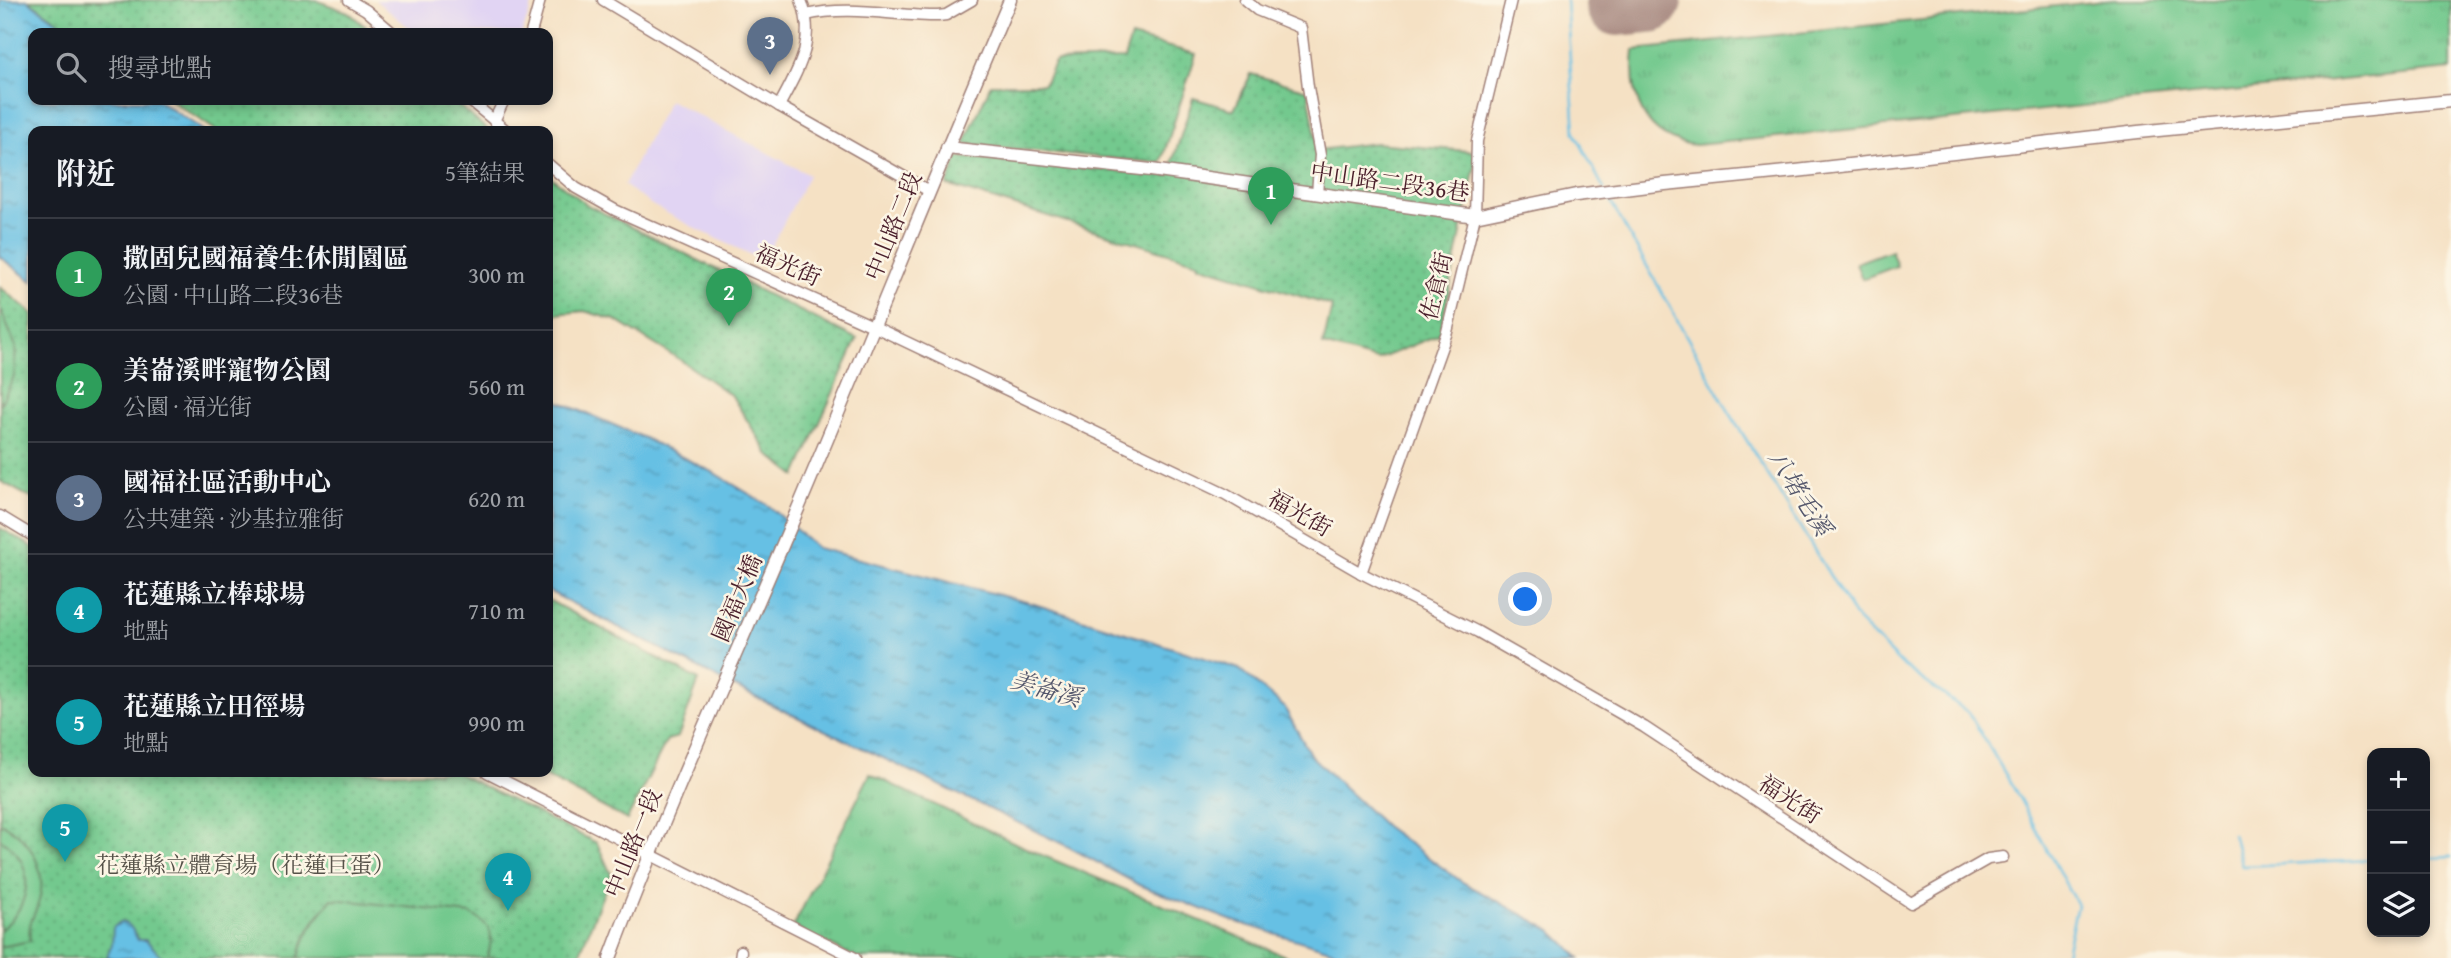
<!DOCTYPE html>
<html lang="zh-TW">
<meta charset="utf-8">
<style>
:root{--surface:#171b24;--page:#20242c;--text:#f1f3f6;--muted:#9ea1a6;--line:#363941;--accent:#2563eb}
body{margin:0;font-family:"Gentium Book Plus","Noto Serif TC",serif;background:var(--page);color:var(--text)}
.controls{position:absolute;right:21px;bottom:21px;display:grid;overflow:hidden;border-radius:14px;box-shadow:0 4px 10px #0003}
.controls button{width:63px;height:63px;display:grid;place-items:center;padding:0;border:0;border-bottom:2px solid var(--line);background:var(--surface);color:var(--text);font:35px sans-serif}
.you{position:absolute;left:1526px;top:600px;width:24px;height:24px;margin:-18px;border:5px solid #fff;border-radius:50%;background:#1a73e8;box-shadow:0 0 0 10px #1a73e833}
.badge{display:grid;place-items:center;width:46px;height:46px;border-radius:50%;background:var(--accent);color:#fff;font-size:23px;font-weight:700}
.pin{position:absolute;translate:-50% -58px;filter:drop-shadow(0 2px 4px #0008)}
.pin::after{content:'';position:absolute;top:37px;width:24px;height:21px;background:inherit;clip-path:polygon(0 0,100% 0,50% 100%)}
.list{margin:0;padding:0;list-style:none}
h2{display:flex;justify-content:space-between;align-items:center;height:91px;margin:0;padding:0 28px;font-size:30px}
h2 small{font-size:23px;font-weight:400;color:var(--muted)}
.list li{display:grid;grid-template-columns:46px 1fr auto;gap:21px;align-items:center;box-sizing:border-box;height:112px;padding:0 28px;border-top:2px solid var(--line)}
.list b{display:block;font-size:26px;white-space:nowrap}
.list p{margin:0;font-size:23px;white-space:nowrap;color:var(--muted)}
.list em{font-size:23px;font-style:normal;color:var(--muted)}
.icon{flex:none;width:38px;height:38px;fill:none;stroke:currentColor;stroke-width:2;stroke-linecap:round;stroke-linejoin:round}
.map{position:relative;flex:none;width:2451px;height:958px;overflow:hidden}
.search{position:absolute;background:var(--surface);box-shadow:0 4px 10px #0003;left:28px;top:28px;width:525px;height:77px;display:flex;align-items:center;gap:18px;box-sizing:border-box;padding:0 24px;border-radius:14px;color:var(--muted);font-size:26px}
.panel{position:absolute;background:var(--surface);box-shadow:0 4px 10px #0003;left:28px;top:126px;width:525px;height:651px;border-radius:14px}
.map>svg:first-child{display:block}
.built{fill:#e1d4f3}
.grass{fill:url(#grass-tufts);stroke:#5e745c;stroke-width:2}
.park{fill:url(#park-dots);stroke:#5e745c;stroke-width:2}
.pitch{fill:#73c98e;stroke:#5e745c;stroke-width:2}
.water{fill:url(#water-ripples);stroke:#587088;stroke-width:2}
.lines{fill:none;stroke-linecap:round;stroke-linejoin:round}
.stream{stroke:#66c0e4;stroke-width:2.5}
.runway{stroke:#a08078;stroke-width:66}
.minor-casing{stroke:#a08078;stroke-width:13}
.tertiary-casing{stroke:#a08078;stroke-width:15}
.minor{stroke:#fff;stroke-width:10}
.tertiary{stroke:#fff;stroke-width:12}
.labels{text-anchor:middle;stroke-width:5;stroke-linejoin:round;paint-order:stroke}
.street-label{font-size:23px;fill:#4a1f2b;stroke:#fcf5e5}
.park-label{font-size:23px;fill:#565249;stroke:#fcf5e5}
.water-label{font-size:24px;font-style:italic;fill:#54576c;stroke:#fcf5e5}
</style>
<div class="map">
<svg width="2451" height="958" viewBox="0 0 2451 958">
<defs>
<pattern id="grass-tufts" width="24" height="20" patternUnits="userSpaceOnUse" patternTransform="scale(1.75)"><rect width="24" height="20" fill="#73c98e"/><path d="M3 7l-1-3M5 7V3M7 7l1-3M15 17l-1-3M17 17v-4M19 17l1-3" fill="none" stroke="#65ac7b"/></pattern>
<pattern id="park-dots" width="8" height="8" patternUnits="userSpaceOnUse" patternTransform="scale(1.75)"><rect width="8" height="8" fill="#73c98e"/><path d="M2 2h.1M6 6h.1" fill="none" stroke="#65ac7b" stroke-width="1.8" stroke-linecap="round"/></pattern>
<pattern id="water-ripples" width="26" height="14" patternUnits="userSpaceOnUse" patternTransform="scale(1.75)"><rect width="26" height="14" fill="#66c0e4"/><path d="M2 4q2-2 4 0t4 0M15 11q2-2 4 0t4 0" fill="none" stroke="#569bb9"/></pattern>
</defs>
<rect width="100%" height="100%" fill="#fcf5e5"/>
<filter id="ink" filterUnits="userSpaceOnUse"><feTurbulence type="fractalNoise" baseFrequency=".0143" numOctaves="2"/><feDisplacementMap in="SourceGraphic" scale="14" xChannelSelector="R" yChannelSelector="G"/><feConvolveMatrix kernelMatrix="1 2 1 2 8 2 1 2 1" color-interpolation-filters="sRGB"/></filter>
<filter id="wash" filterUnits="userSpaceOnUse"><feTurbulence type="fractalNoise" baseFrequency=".00686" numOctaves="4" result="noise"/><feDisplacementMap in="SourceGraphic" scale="28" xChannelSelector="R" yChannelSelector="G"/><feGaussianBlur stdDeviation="1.57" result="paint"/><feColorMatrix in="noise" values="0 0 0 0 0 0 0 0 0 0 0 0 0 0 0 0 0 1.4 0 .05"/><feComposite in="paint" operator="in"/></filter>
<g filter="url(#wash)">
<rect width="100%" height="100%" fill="#f5e1c4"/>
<!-- built -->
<g class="built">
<path d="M375,0H534L522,33H416Z"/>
<path d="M669,100L809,175L764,260L766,262L693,227L652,205L624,185Z"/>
</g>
<!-- grass -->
<g class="grass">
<path d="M2114,0H2451V69L1696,145C1643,140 1629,97 1634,50Z"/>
<path d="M870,774L1032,851L1290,958H857L793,927Z"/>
</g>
<!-- park -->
<g class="park">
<path d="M28,0H315L348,12L373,33H75Z"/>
<path d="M1131,37L1196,54L1161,163L964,144L991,84H1044L1055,61L1124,59Z"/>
<path d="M1251,74L1308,90L1318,150L1375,143L1478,152L1440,334L1377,360L1323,345L1332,306L1199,265L1198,262L947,185L958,157L1168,176L1193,98L1234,110Z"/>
<path d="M170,100H452L489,131H217Z"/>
<path d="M548,175L589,206L857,339L796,476L769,455L732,396L682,361L615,320L584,311L548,315Z"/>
<path d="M0,287L33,314V499L0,481Z"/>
<path d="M0,528L33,547V772H455L597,843L611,874L578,958H0Z"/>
<path d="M548,600L699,680L678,737L667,740L627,820L537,772H548Z"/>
</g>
<!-- pitch -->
<g class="pitch">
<path d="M1891,250L1897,266L1862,279L1856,263Z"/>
<path d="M0,308L16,347L14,377L0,405Z"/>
<path d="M0,823C31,837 49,872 38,904C32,922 28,921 30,941L0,947V930C33,906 37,861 0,839Z"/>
<path d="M332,899L471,914C492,926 495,934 487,958H299C304,934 316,918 332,899Z"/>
</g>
<!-- water -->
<g class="water">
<path d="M0,0H27L74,33H33V100H157L205,131H33V282L0,257Z"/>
<path d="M548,397L644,438L714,473L769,506L817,548L1034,604L1239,669L1284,707L1311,756L1385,826L1462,882L1551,930L1580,958H1357L1230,920L1139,885L1069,847L747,693L548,591Z"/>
<path d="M120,922C132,924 133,931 138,940H146L163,958H111L107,956L112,945L113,928Z"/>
</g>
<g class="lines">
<!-- stream -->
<g class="stream">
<path d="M1566,0L1575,133L1604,189"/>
<path d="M1607,195L1728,410L1858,621L1901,664L1969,713L2016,792L2077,905L2065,958"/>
<path d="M2233,834L2242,866L2372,860"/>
<path d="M2425,858L2451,857"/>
</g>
<!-- runway -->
<path class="runway" d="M1618,3L1649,0"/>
</g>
</g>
<g filter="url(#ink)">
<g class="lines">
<defs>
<g id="minor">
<path d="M349,0L366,10L393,33"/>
<path d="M603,0L779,106L929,191"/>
<path d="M1245,0L1257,10L1301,28L1308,87L1320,155L1317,193"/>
<path d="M806,15C850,5 894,16 938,16L946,15L972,0"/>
<path d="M531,33L540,0"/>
<path d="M469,100L507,131"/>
<path d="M779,106C798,70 817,41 801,0"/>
<path d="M494,121L504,100"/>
<path d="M548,164L576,188L615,210L875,327L1225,494L1361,573L1478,632L1644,727L1911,903L1988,859L2003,857"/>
<path d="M0,516L33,536"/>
<path d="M1361,573L1447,332L1475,216L1477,141L1511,0"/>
<path d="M487,772L855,958"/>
<path d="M740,958L741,951"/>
</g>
<g id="tertiary">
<path d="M947,148L1151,170L1475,216L1576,195L1665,184L1796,171L2138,132L2451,101"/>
<path d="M610,958C666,809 732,664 794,518C867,346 936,172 1010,0"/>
</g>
</defs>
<!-- minor casing -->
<use href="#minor" class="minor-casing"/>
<!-- tertiary casing -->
<use href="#tertiary" class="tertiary-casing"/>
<!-- minor -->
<use href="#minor" class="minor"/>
<!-- tertiary -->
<use href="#tertiary" class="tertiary"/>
</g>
</g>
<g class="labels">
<!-- street labels -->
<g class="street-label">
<text transform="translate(1390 182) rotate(8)" y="8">中山路二段36巷</text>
<text transform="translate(893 226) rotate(-68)" y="8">中山路二段</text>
<text transform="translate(788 265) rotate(24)" y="8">福光街</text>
<text transform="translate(1436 286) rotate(-76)" y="8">佐倉街</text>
<text transform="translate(1300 513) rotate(30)" y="8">福光街</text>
<text transform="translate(737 598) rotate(-67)" y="8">國福大橋</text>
<text transform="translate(1790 799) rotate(33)" y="8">福光街</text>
<text transform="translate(633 843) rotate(-68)" y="8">中山路一段</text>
</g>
<!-- park labels -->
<g class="park-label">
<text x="246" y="873">花蓮縣立體育場（花蓮巨蛋）</text>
</g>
<!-- water labels -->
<g class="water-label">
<text transform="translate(1800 493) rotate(58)" y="8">八堵毛溪</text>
<text transform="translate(1046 689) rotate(16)" y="8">美崙溪</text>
</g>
</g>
</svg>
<div class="controls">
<button>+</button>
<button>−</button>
<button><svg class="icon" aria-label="layers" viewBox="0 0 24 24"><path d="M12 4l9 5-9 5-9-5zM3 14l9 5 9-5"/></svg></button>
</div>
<div class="you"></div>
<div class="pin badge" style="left:1271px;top:225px;background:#2e9e5b">1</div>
<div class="pin badge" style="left:729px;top:326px;background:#2e9e5b">2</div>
<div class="pin badge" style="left:770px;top:75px;background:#5c6f8a">3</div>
<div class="pin badge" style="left:508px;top:911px;background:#0f9aa8">4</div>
<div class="pin badge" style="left:65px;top:862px;background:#0f9aa8">5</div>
<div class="search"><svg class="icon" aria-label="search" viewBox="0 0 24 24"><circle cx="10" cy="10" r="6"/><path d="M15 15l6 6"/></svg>搜尋地點</div>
<section class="panel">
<h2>附近<small>5筆結果</small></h2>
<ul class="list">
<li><span class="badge" style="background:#2e9e5b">1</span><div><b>撒固兒國福養生休閒園區</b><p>公園 · 中山路二段36巷</p></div><em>300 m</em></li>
<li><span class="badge" style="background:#2e9e5b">2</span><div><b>美崙溪畔寵物公園</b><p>公園 · 福光街</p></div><em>560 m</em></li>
<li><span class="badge" style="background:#5c6f8a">3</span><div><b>國福社區活動中心</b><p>公共建築 · 沙基拉雅街</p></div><em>620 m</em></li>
<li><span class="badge" style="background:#0f9aa8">4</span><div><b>花蓮縣立棒球場</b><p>地點</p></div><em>710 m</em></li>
<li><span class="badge" style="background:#0f9aa8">5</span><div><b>花蓮縣立田徑場</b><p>地點</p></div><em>990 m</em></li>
</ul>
</section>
</div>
